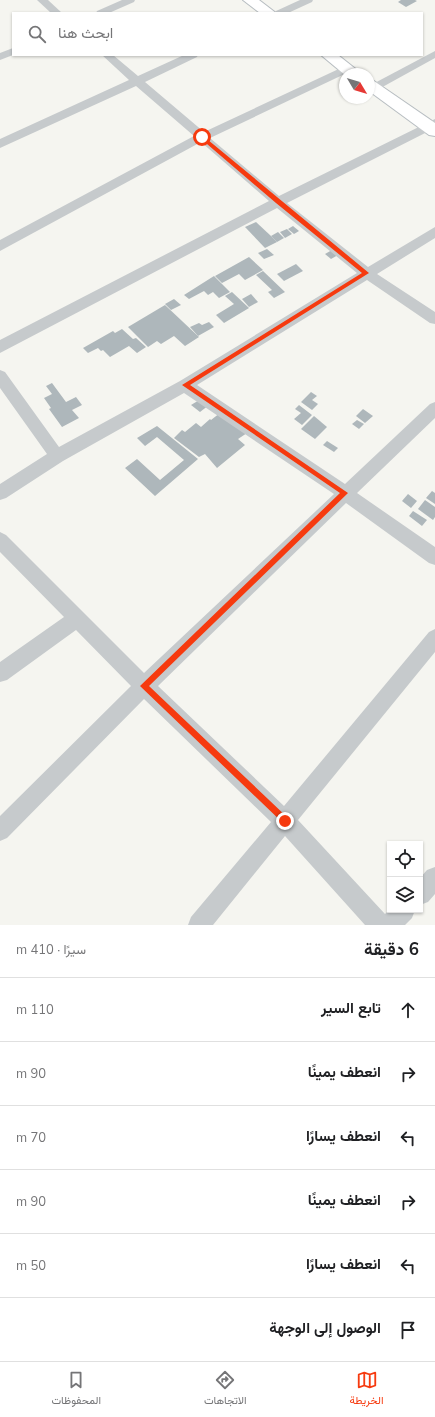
<!DOCTYPE html>
<html lang="ar">
<meta charset="utf-8">
<style>
:root{--surface:#fff;--page:#f6f6f6;--text:#202124;--muted:#757577;--line:#e0e0e0;--accent:#f63a0f}
body{margin:0;font-family:"Nunito Sans",Vazirmatn,sans-serif;background:var(--page);color:var(--text);direction:rtl}
.controls{position:absolute;right:12px;bottom:12px;display:grid;overflow:hidden;border-radius:0px;box-shadow:0 1px 3px #0004}
.controls button{width:36px;height:36px;display:grid;place-items:center;padding:0;border:0;border-bottom:1px solid var(--line);background:var(--surface);color:var(--text);font:20px sans-serif}
.compass{position:absolute;left:339px;top:68px;width:36px;height:36px;border-radius:50%;background:var(--surface);box-shadow:0 1px 3px #0004;rotate:128deg}
.stop{position:absolute;width:12px;height:12px;margin:-9px;border:3px solid #f63a0f;border-radius:50%;background:#fff}
.stop.end{background:#f63a0f;border-color:#fff;box-shadow:0 1px 4px #0008}
.list{margin:0;padding:0;list-style:none}
h2{display:flex;justify-content:space-between;align-items:center;height:52px;margin:0;padding:0 16px;font-size:17px}
h2 small{font-size:13px;font-weight:400;color:var(--muted)}
.list li{display:grid;grid-template-columns:26px 1fr auto;gap:12px;align-items:center;box-sizing:border-box;height:64px;padding:0 16px;border-top:1px solid var(--line)}
.list b{display:block;font-size:15px;white-space:nowrap}
.list em{font-size:13px;font-style:normal;color:var(--muted)}
.icon{flex:none;width:22px;height:22px;fill:none;stroke:currentColor;stroke-width:2;stroke-linecap:round;stroke-linejoin:round}
.map{position:relative;flex:none;width:435px;height:925px;overflow:hidden;direction:ltr}
.search{position:absolute;background:var(--surface);box-shadow:0 1px 3px #0004;left:12px;right:12px;top:12px;height:44px;display:flex;align-items:center;gap:10px;box-sizing:border-box;padding:0 14px;border-radius:0px;color:var(--muted);font-size:15px}
.sheet{height:436px;background:var(--surface)}
nav{display:flex;justify-content:space-around;align-items:center;box-sizing:border-box;height:56px;border-top:1px solid var(--line);background:var(--surface);font-size:11px;color:var(--muted)}
nav a{display:grid;justify-items:center;gap:2px}
nav .on{color:var(--accent)}
.map>svg:first-child{display:block}
.building{fill:#aeb7bb}
.lines{fill:none;stroke-linecap:round;stroke-linejoin:round}
.secondary-casing{stroke:#b7bdc1;stroke-width:2}
.street{fill:#c6cacc;fill-rule:evenodd}
.secondary{fill:#fff;fill-rule:evenodd}
.route{fill:#f63a0f}
</style>
<div class="map">
<svg width="435" height="925" viewBox="0 0 435 925">
<rect width="100%" height="100%" fill="#f5f5f0"/>
<!-- building -->
<g class="building">
<path d="M401,0H415L417,1L406,7L398,2Z"/>
<path d="M256,222L271,236L277,242L265,248L245,227Z"/>
<path d="M293,226L299,231L294,234L288,229Z"/>
<path d="M287,229L292,234L285,238L280,232Z"/>
<path d="M278,232L284,238L277,242L271,236Z"/>
<path d="M267,249L274,255L264,259L258,253Z"/>
<path d="M332,250L338,255L331,259L325,254Z"/>
<path d="M249,257L263,270L245,280L239,274L222,283L215,276Z"/>
<path d="M296,264L303,271L284,281L277,274Z"/>
<path d="M263,271L285,292L274,298L268,292L272,290L256,275Z"/>
<path d="M214,276L230,292L219,298L213,292L208,295L204,291L189,299L184,295Z"/>
<path d="M232,292L249,308L224,323L216,315L234,304L225,296Z"/>
<path d="M251,294L258,302L249,307L242,299Z"/>
<path d="M174,299L181,305L171,310L165,304Z"/>
<path d="M165,305L199,337L185,346L174,336L161,344L157,341L148,347L128,327Z"/>
<path d="M209,322L214,327L198,336L190,327L199,323L202,325Z"/>
<path d="M122,329L133,339L136,338L146,347L137,353L129,346L110,357L103,350L101,351L98,348L88,353L83,348L113,331L115,333Z"/>
<path d="M52,383L66,402L76,397L82,405L72,410L79,418L62,427L49,409L51,408L44,398L52,394L46,386Z"/>
<path d="M311,392L317,396L312,400L318,404L312,410L301,402Z"/>
<path d="M201,399L209,405L200,412L191,405Z"/>
<path d="M299,405L312,415L302,425L294,419L301,413L295,409Z"/>
<path d="M363,409L373,416L365,423L356,416Z"/>
<path d="M220,413L247,433L238,439L245,445L217,468L205,454L199,457L174,438L182,430L185,432L196,423L201,427L210,419L211,420Z"/>
<path d="M314,416L327,427L315,439L301,429Z"/>
<path d="M357,420L364,424L359,429L352,424Z"/>
<path d="M157,426L198,459L155,496L125,468L137,459L160,480L184,460L157,437L145,446L137,438Z"/>
<path d="M327,441L338,448L334,452L323,445Z"/>
<path d="M432,491L435,493V504L426,498Z"/>
<path d="M408,494L417,501L411,508L402,501Z"/>
<path d="M425,500L435,507V517L433,520L418,509Z"/>
<path d="M413,511L427,520L422,526L409,516Z"/>
</g>
<g class="lines">
<defs>
<g id="secondary">
<path d="M243,0H259L276,13H260Z"/>
<path d="M321,55H338L362,74L345,75Z"/>
<path d="M369,79L374,81L435,123V136L429,135L369,91Z"/>
</g>
</defs>
<!-- secondary casing -->
<use href="#secondary" class="secondary-casing"/>
<!-- street -->
<g class="street">
<path d="M37,0H48L62,13H51Z"/>
<path d="M122,0H135L134,2L109,13H96L97,11Z"/>
<path d="M300,0H313L312,2L288,13H275L276,11Z"/>
<path d="M13,48V55L0,60V53Z"/>
<path d="M435,51V58L377,90H369V86Z"/>
<path d="M102,55H113L138,76L184,55H198L197,57L145,82L204,132L343,67H351L352,69L351,71L210,138L279,196L435,119V128L287,203L368,267L435,227V238L377,274L435,312V324L430,323L367,280L197,385L345,484L430,404L435,402V418L357,493L435,547V565L429,563L346,503L158,686L284,806L429,632L435,629V652L298,820L385,914L390,909L415,910L412,918L405,925H365L285,836L213,925H188L191,917L271,822L144,699L7,838L0,841V816L131,686L76,630L7,680L0,682V662L64,617L0,552V532L6,535L144,673L334,494L184,393L63,461L6,498L0,500V484L47,454L0,388V370L5,372L59,447L180,381L357,273L277,208L0,353V340L269,201L201,142L0,251V240L194,136L136,86L0,148V139L129,80Z"/>
<path d="M435,867V894L428,902L420,905V878L427,870Z"/>
</g>
<!-- secondary -->
<use href="#secondary" class="secondary"/>
</g>
<!-- route -->
<path class="route" d="M202,135L369,273L190,385L348,493L149,686L288,818L289,821L288,824L285,825L140,686L340,493L182,385L362,273L276,203L200,138Z"/>
</svg>
<div class="controls">
<button><svg class="icon" aria-label="locate" viewBox="0 0 24 24"><circle cx="12" cy="12" r="6"/><path d="M12 2v4M12 18v4M2 12h4M18 12h4"/></svg></button>
<button><svg class="icon" aria-label="layers" viewBox="0 0 24 24"><path d="M12 4l9 5-9 5-9-5zM3 14l9 5 9-5"/></svg></button>
</div>
<svg class="compass" viewBox="-18 -18 36 36"><path d="M0-13l5 13h-10z" fill="#e53935"/><path d="M0 13l5-13h-10z" fill="#757577"/></svg>
<div class="stop" style="left:202px;top:137px"></div>
<div class="stop end" style="left:285px;top:821px"></div>
<div class="search"><svg class="icon" aria-label="search" viewBox="0 0 24 24"><circle cx="10" cy="10" r="6"/><path d="M15 15l6 6"/></svg>ابحث هنا</div>
</div>
<section class="sheet">
<h2>6 دقيقة<small>سيرًا · 410 m</small></h2>
<ul class="list">
<li><svg class="icon" aria-label="ahead" viewBox="0 0 24 24"><path d="M12 20V5M6 11l6-6 6 6"/></svg><div><b>تابع السير</b></div><em>110 m</em></li>
<li><svg class="icon" aria-label="right" viewBox="0 0 24 24"><path d="M7 20v-9h11M14 6l5 5-5 5"/></svg><div><b>انعطف يمينًا</b></div><em>90 m</em></li>
<li><svg class="icon" aria-label="left" viewBox="0 0 24 24"><path d="M17 20v-9H6M10 6l-5 5 5 5"/></svg><div><b>انعطف يسارًا</b></div><em>70 m</em></li>
<li><svg class="icon" aria-label="right" viewBox="0 0 24 24"><path d="M7 20v-9h11M14 6l5 5-5 5"/></svg><div><b>انعطف يمينًا</b></div><em>90 m</em></li>
<li><svg class="icon" aria-label="left" viewBox="0 0 24 24"><path d="M17 20v-9H6M10 6l-5 5 5 5"/></svg><div><b>انعطف يسارًا</b></div><em>50 m</em></li>
<li><svg class="icon" aria-label="arrive" viewBox="0 0 24 24"><path d="M6 21V4h12l-3 4 3 4H6"/></svg><div><b>الوصول إلى الوجهة</b></div></li>
</ul>
</section>
<nav>
<a class="on"><svg class="icon" aria-label="map" viewBox="0 0 24 24"><path d="M3 6l6-2 6 2 6-2v14l-6 2-6-2-6 2zM9 4v14M15 6v14"/></svg>الخريطة</a>
<a><svg class="icon" aria-label="directions" viewBox="0 0 24 24"><path d="M12 3l9 9-9 9-9-9zM9 14v-3h6M13 9l2 2-2 2"/></svg>الاتجاهات</a>
<a><svg class="icon" aria-label="saved" viewBox="0 0 24 24"><path d="M7 4h10v16l-5-4-5 4z"/></svg>المحفوظات</a>
</nav>
